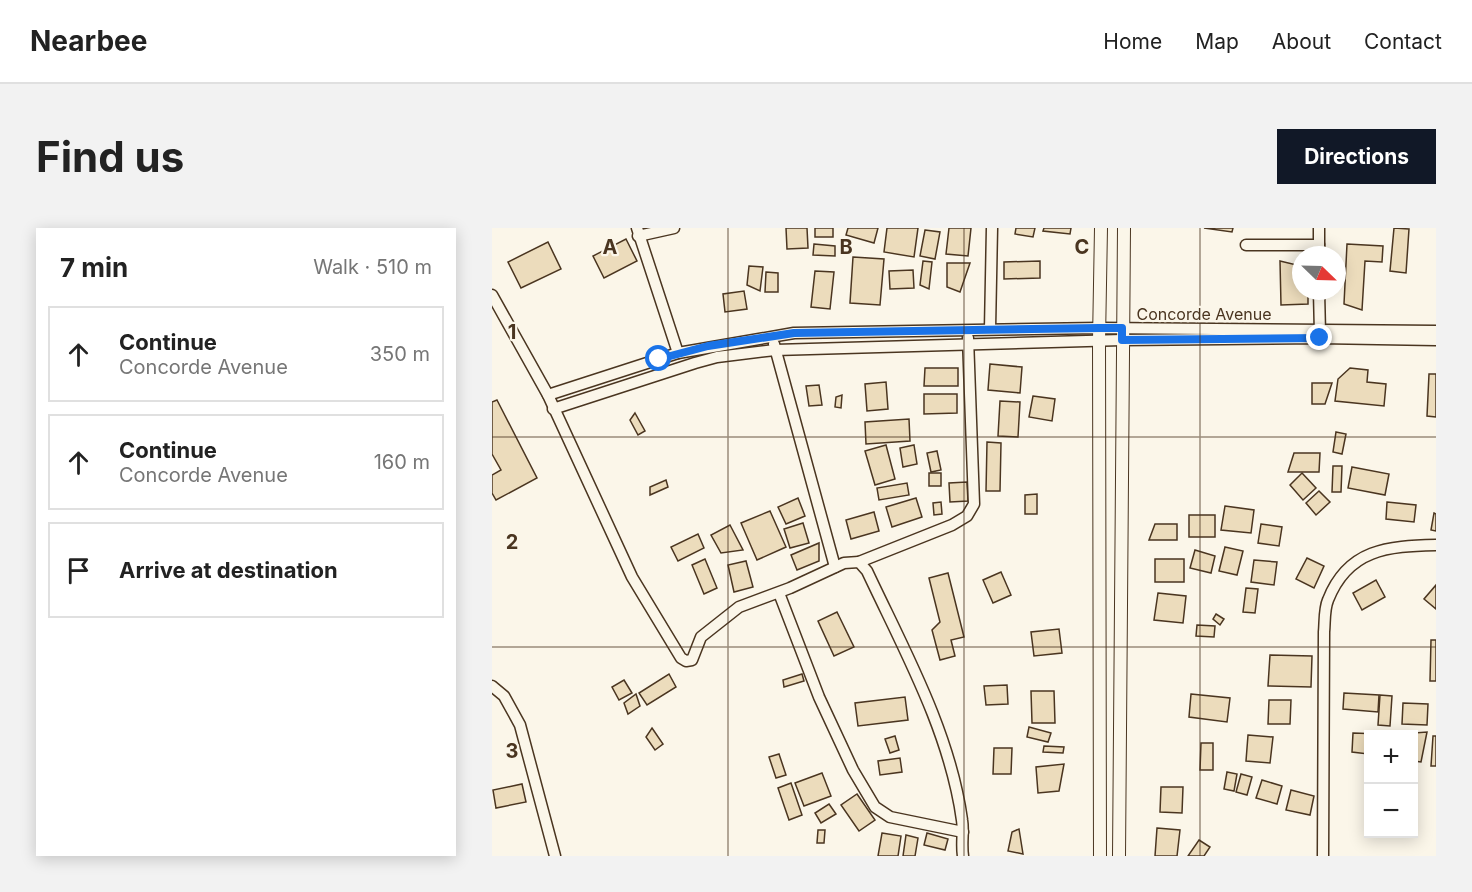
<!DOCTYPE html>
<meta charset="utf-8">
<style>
:root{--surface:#fff;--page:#f2f2f2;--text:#222;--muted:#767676;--line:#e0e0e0;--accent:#111827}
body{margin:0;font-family:Inter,sans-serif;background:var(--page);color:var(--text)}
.controls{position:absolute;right:18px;bottom:18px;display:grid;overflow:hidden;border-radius:0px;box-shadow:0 3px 15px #0003}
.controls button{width:54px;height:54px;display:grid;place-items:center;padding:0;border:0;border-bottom:2px solid var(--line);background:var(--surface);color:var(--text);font:30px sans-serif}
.compass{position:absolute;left:800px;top:18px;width:54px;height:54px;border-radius:50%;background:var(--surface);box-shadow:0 3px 15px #0003;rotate:113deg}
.stop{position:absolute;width:18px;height:18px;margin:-14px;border:4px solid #1a73e8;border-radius:50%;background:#fff}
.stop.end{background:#1a73e8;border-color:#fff;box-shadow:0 2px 6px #0008}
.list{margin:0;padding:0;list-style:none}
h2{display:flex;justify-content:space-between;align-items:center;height:78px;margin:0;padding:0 24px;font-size:26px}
h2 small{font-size:20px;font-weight:400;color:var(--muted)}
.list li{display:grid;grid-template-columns:39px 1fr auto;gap:18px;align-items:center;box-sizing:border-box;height:96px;margin:0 12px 12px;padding:0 12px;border:2px solid var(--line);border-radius:0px}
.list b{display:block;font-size:22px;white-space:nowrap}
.list p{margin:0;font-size:20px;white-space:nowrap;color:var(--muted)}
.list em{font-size:20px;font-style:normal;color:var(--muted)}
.icon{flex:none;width:33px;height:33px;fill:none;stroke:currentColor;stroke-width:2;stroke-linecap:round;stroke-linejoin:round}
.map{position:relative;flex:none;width:944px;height:628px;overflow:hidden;border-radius:0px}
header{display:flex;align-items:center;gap:36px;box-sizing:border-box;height:84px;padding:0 30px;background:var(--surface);border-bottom:2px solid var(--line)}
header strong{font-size:28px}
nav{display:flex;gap:33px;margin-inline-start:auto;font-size:21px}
.intro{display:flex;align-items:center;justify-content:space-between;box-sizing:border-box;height:144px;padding:0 36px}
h1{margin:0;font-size:42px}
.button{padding:15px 27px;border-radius:0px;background:var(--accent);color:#fff;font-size:21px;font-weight:700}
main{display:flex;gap:36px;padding:0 36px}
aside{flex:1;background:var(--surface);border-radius:0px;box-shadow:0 3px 15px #0003}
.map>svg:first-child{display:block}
.building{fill:#ecdcbc;stroke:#4a3520;stroke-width:1.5}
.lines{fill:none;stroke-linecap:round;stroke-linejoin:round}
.minor-casing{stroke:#4a3520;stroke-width:13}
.major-casing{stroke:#4a3520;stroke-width:14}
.minor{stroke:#fbf6e9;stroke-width:10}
.major{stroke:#fbf6e9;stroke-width:12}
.route{stroke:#1a73e8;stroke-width:8}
.grid{fill:none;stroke:#4a3520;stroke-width:1.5;stroke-opacity:0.55}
.labels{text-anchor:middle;stroke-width:4.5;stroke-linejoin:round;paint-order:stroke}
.street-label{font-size:16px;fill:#4a3520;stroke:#fbf6e9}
.grid-label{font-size:20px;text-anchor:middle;font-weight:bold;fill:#4a3520;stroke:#fbf6e9;stroke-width:4.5;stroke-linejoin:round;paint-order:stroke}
</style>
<header>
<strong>Nearbee</strong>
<nav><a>Home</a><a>Map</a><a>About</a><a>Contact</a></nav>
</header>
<div class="intro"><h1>Find us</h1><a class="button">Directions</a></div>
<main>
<aside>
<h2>7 min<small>Walk · 510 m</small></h2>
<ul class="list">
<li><svg class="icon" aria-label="ahead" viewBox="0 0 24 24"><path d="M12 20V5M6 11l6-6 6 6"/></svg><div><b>Continue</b><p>Concorde Avenue</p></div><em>350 m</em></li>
<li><svg class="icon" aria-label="ahead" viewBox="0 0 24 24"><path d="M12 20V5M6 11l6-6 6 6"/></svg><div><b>Continue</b><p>Concorde Avenue</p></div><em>160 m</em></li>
<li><svg class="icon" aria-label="arrive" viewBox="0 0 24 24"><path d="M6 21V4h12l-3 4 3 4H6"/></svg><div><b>Arrive at destination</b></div></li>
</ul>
</aside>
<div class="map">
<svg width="944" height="628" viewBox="0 0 944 628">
<rect width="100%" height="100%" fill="#fbf6e9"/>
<!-- building -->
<g class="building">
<path d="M294,0H315L316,20L295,21Z"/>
<rect x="323" y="0" width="18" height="9"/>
<path d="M356,0H386L382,15L354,7Z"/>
<path d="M395,0H426L422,29L392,24Z"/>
<path d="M457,0H479L476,28L454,26Z"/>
<path d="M524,0H543L541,9L523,6Z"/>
<path d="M552,0H579L578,6L551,3Z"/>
<path d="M712,0H741L740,4Z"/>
<path d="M902,0L917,1L914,45L898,43Z"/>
<path d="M433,2L448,4L443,31L428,28Z"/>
<path d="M134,11L145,33L112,50L101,28Z"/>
<path d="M56,14L69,41L29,60L16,34Z"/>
<path d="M322,16L343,18V28L321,27Z"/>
<path d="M855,16L891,18L890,34L873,33L870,82L852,76Z"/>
<path d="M361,29L392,31L388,77L358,75Z"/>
<path d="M431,33L440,34L437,61L428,57Z"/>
<path d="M548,33V50L512,51V34Z"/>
<path d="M788,33L809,38V63H816V76L789,77Z"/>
<path d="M455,35H478L468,64L455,59Z"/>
<path d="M257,38L271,39L268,63L255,57Z"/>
<path d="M421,42L422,60L398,61L397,43Z"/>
<path d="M323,43L342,44L338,81L319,79Z"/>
<path d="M274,44L286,45V64H273Z"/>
<path d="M252,63L255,81L233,84L231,66Z"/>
<path d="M498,136L530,139L528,165L496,162Z"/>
<path d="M433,140H466V158H432Z"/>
<path d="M858,140L876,142L875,154L894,156L892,178L843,173L846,151Z"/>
<path d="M937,146H944V189L935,188Z"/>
<path d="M394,154L396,181L375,183L373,156Z"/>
<path d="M820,155H840L833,176H820Z"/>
<path d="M327,157L330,177L317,178L314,158Z"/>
<path d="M432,166H465V185L432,186Z"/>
<path d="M350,167L349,180L343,179L344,169Z"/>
<path d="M541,168L563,171L560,193L537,189Z"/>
<path d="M5,172L45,250L4,272L0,265V247L9,242L0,226V174Z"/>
<path d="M508,173L528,174L526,209L506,208Z"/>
<path d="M143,185L153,203L146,207L138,192Z"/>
<path d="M417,191L418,213L374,216L373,194Z"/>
<path d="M844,204L854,206L850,226L841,224Z"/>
<path d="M495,214L509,215L508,263H494Z"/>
<path d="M394,217L403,251L383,257L373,223Z"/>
<path d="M422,217L425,236L411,239L408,220Z"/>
<path d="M445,223L449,242L439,244L435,225Z"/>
<path d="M802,225H828L827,244H796Z"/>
<path d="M841,238H850L849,264H840Z"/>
<path d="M860,239L897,246L893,267L856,260Z"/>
<rect x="437" y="245" width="12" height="13"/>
<path d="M810,245L824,260L811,272L798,257Z"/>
<path d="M174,252L176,259L158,267V259Z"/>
<path d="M475,254L476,273L458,274L457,255Z"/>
<path d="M415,255L417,267L387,272L385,260Z"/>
<path d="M827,263L838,274L824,287L814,275Z"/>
<path d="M545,266V286H533V267Z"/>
<path d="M306,270L313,288L294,296L286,279Z"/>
<path d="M424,270L430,289L400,299L394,279Z"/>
<path d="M449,274L450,286L442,287L441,275Z"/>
<path d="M895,274L924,277L922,294L894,291Z"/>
<path d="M733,278L762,282L759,305L729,302Z"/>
<path d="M278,283L294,319L265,332L249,295Z"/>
<path d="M382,284L387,303L359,311L354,292Z"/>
<path d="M942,285L944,286V303L939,302Z"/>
<rect x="697" y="287" width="26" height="22"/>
<path d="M311,295L317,315L298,320L292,301Z"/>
<path d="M663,296H685V312H657Z"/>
<path d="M769,296L790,299L787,318L766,315Z"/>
<path d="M238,297L251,322L229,325L219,307Z"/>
<path d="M206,306L212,320L186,333L179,319Z"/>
<path d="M327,315V333L305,342L299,327Z"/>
<path d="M733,319L751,323L745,347L727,343Z"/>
<path d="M703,322L723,328L719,345L698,340Z"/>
<path d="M815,330L832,338L822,360L804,351Z"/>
<path d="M213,331L225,360L212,366L200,337Z"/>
<rect x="663" y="331" width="29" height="23"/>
<path d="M762,332L785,334L782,357L759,354Z"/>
<path d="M254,333L261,359L242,364L236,337Z"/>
<path d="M509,344L519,367L501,375L491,352Z"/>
<path d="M456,345L472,409L459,412L463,428L448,432L440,402L448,394L437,350Z"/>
<path d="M884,352L893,369L870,382L861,365Z"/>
<path d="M944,357V381L932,371Z"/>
<path d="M754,360L766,361L763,385L751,384Z"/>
<path d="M666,365L694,368L691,395L662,392Z"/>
<path d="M345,384L362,419L342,428L326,393Z"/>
<path d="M724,386L732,391L728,397L721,391Z"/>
<path d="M705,397L723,398L722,409L704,408Z"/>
<path d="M567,401L570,425L542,428L539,404Z"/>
<path d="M939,412H944V453H938Z"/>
<path d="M778,427L820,428L819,459L776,458Z"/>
<path d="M177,446L184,459L155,477L147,465Z"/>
<path d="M310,446L312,453L292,459L291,452Z"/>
<path d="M132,452L140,465L127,472L120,459Z"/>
<path d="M515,457L516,476L494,477L492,458Z"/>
<path d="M539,463H562L563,495H540Z"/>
<path d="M852,465L887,467L886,484L851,481Z"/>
<path d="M144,466L148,478L136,486L132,475Z"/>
<path d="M699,466L738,470L735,494L697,489Z"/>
<path d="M888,467L900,468L898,498L886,497Z"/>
<path d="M413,469L416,492L366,498L363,475Z"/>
<path d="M777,472H799L798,496H776Z"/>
<path d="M911,475L936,476L935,497L910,496Z"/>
<path d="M537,499L559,505L556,514L535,509Z"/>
<path d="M160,500L171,516L163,522L154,509Z"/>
<path d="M935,504L929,534L922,533V506H909Z"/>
<path d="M861,505L888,506H876V526L860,524Z"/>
<path d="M756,507L781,509L778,535L754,533Z"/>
<path d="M403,508L407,522L398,525L393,511Z"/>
<path d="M941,508H944V538H939Z"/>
<path d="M709,515H721V542H708Z"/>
<path d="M552,518L572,519L571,525L551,524Z"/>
<path d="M502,520H520L519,546H501Z"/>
<path d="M287,526L294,547L284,550L277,529Z"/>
<path d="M408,530L410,544L388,547L386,533Z"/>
<path d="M572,536L567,563L546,565L544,539Z"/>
<path d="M735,544L745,546L742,563L732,561Z"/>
<path d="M330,545L339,568L312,578L303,555Z"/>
<path d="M749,546L760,549L755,567L744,564Z"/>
<path d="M770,552L790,558L785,576L764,570Z"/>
<path d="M299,555L310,587L297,592L286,560Z"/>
<path d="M30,556L34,574L4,580L1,562Z"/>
<path d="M669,559H691L690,585L668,584Z"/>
<path d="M799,562L822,568L818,587L794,582Z"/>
<path d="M365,566L383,592L367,603L349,577Z"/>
<path d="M337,576L344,586L329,595L323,585Z"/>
<path d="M665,600L688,602L685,628H663Z"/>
<path d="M527,601L531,626L516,623L520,604Z"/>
<path d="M326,602H333L332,615H325Z"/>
<path d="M390,605L409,608L406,628H386Z"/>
<path d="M435,605L456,611L453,622L432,617Z"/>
<path d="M414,607L426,610L423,628H411Z"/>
<path d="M707,612L718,619L712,628H696Z"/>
</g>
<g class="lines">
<defs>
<g id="minor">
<path d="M145,0L186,125"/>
<path d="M827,0V27"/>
<path d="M146,8L182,0"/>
<path d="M754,17H827"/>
<path d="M827,63L828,106"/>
<path d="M0,67L56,167L140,349L189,430L194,433L200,432L209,409L247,379L298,360L352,335L367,334L375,343C412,422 458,504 470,592C472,604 469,615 471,628"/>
<path d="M498,101L500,0"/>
<path d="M282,116L343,339"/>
<path d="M56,167L186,125L302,105L607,100L944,103"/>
<path d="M61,181L203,135L225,129L283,122L630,112L828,110L944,112"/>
<path d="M367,334L460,297L475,288L482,276L476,110"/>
<path d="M287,365L327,469L361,542L383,579L398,589L471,604"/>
<path d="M0,458L12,468L28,497L63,628"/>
<path d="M831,628L832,404C833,394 832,381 836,372C856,321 896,318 944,317"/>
</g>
<g id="major">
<path d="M608,628L607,112L609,0"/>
<path d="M627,628L632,0"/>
</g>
</defs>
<!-- minor casing -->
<use href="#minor" class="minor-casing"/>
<!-- major casing -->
<use href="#major" class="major-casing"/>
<!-- minor -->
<use href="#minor" class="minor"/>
<!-- major -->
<use href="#major" class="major"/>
</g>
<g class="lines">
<!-- route -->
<path class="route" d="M167,131L216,118L302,105L607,100H630V112L828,110"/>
</g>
<!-- grid -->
<path class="grid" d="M236,0V628M472,0V628M708,0V628M0,209H944M0,419H944"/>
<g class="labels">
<!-- street labels -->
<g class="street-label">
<text x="712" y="92">Concorde Avenue</text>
</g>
</g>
<g class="grid-label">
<text x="118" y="26">A</text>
<text x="354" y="26">B</text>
<text x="590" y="26">C</text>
<text x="20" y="111">1</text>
<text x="20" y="321">2</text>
<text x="20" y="530">3</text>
</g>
</svg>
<div class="controls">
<button>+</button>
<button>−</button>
</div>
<svg class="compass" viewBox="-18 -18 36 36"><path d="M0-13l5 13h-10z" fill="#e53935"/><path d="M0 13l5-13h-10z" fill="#767676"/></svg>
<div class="stop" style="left:167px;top:131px"></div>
<div class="stop end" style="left:828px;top:110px"></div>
</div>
</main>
